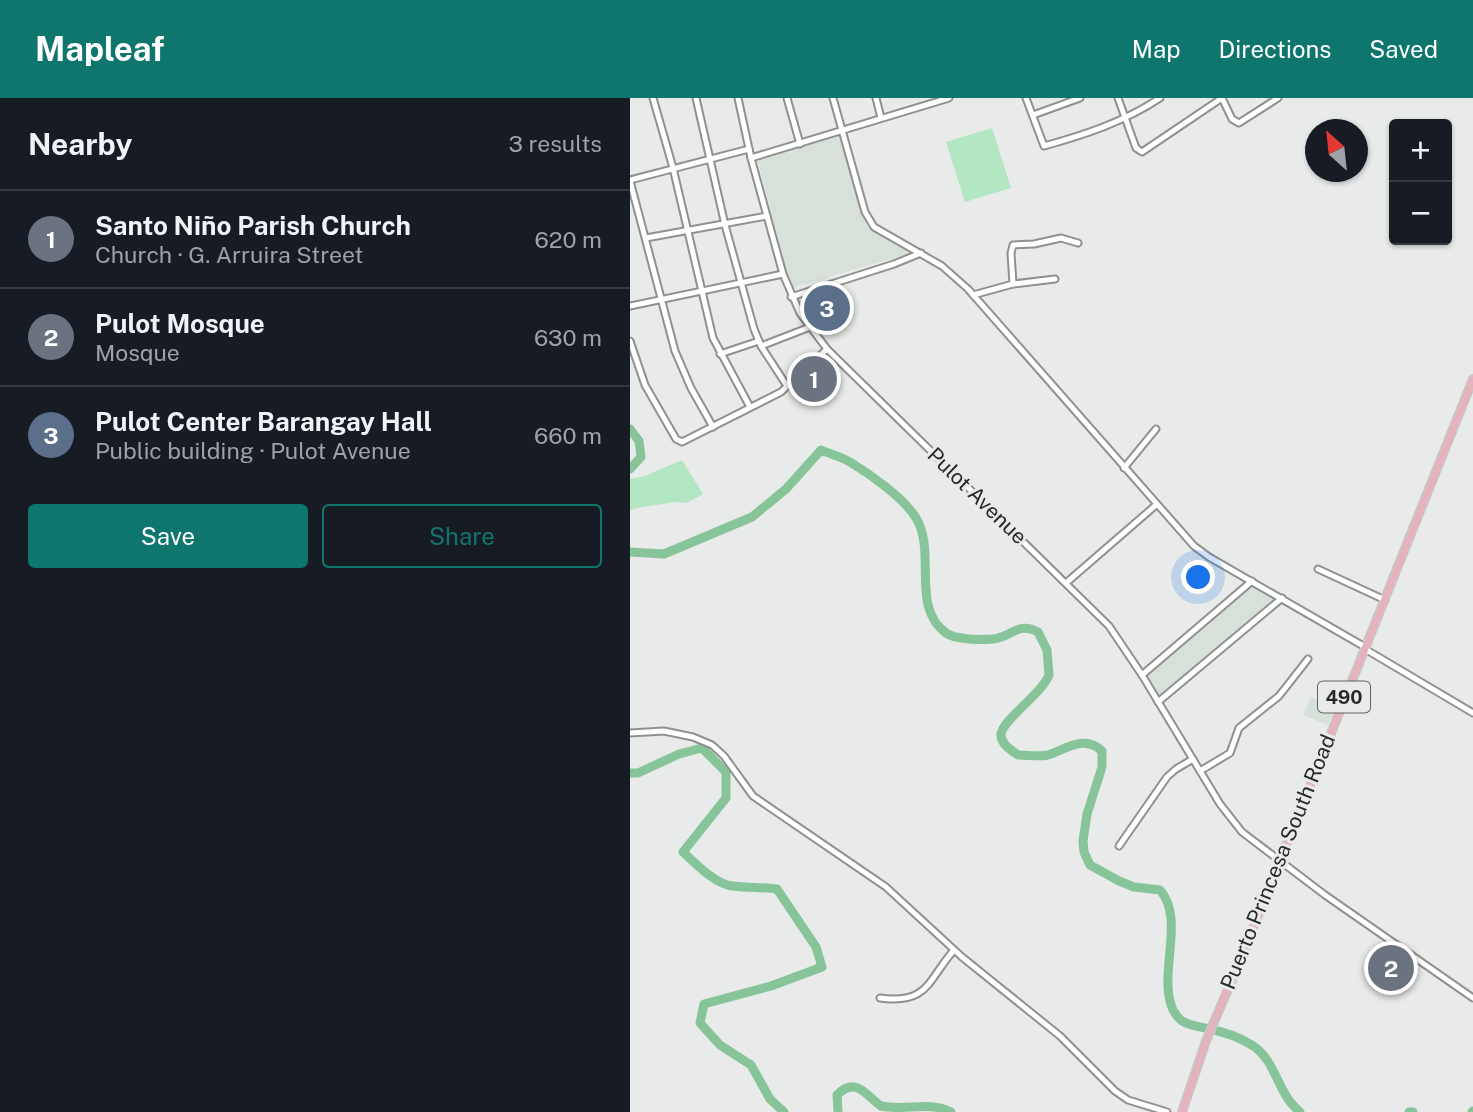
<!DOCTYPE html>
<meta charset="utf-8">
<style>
:root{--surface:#171b24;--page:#20242c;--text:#f1f3f6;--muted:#9ea1a6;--line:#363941;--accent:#0f766e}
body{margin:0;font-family:"Public Sans",sans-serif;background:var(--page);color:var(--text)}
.controls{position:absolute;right:21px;top:21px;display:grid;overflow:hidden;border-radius:7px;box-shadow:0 2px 5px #0004}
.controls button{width:63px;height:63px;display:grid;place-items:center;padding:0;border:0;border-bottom:2px solid var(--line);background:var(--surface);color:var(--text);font:35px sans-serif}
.compass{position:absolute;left:675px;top:21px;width:63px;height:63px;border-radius:50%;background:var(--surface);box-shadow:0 2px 5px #0004;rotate:333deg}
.you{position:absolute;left:569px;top:480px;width:24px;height:24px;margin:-18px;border:5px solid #fff;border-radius:50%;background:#1a73e8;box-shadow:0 0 0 10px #1a73e833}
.badge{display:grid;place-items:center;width:46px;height:46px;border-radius:50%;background:var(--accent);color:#fff;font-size:23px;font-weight:700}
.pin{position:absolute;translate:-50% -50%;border:4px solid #fff;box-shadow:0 2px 7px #0006}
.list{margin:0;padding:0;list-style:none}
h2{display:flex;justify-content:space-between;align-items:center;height:91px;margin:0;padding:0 28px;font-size:30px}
h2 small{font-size:23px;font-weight:400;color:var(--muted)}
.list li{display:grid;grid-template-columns:46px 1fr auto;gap:21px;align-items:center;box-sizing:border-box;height:98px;padding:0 28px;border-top:2px solid var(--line)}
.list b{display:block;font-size:26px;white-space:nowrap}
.list p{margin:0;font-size:23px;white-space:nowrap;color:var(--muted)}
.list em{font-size:23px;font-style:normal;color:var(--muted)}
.actions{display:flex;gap:14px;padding:21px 28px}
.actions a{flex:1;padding:16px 0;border:2px solid var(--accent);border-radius:7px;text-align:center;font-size:24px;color:var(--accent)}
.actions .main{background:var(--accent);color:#fff}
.map{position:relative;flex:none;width:843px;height:1014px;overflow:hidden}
header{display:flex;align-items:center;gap:42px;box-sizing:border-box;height:98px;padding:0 35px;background:var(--accent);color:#fff}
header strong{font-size:33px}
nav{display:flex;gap:38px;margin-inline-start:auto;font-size:24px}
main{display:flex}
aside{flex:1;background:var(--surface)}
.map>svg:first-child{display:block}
.built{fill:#d7e1d9}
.green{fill:#b3e6c2}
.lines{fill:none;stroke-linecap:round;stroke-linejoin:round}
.river{stroke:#88c49a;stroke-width:9}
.minor-casing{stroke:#8f918f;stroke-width:9}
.major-casing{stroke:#c7c7c7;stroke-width:10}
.minor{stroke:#fff;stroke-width:5}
.major{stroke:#e4b3bd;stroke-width:7}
.labels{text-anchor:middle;stroke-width:6;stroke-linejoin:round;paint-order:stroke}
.shield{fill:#e8ebe9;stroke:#626363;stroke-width:2}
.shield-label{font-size:19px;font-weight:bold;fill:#282929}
.street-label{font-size:21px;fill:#282929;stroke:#e8ebe9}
</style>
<header>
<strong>Mapleaf</strong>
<nav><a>Map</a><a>Directions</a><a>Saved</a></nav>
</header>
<main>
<aside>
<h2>Nearby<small>3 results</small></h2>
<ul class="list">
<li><span class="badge" style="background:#6b7280">1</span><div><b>Santo Niño Parish Church</b><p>Church · G. Arruira Street</p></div><em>620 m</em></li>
<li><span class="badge" style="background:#6b7280">2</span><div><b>Pulot Mosque</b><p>Mosque</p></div><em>630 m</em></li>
<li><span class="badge" style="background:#5c6f8a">3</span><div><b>Pulot Center Barangay Hall</b><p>Public building · Pulot Avenue</p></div><em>660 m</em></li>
</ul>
<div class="actions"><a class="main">Save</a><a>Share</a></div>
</aside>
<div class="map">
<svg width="843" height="1014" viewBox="0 0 843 1014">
<rect width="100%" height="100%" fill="#e8ebe9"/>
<!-- built -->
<g class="built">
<path d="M209,37L236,127L266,146L284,152L281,155L164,189L156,172L128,63Z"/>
<path d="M621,488L645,501L529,599L516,578Z"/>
<path d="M681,599L706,609L698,627L673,617Z"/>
</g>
<!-- green -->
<g class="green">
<path d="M362,30L381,90L335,104L316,44Z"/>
<path d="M52,362L73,396L57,405L46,404L6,410L0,413V381L15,378Z"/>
</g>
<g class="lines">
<!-- river -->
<g class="river">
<path d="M0,331L9,343L11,359L0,371"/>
<path d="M0,454L34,456L122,419L156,391L191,352C200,356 212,359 220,364C240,376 274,400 286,420C307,454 280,509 316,535C326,542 351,542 363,541C382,539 388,523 408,534L417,552L419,577C412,596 373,621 371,636C370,646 382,653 388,657C397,657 409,659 418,657C436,651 455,636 472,653V669L457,716L453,743L454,754L460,767L489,783L504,789L530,792C556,821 527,877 543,912C546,917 549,922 554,924C561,928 572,929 580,931C594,934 607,938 620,946C647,961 646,995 670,1014"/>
<path d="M0,675H8L49,656L72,650L96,674V700L53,754C65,765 86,787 103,788C118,790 132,789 147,791L186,849L192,869L141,888L74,906L70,925L90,947L121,967L140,1001L154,1014"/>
<path d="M208,1014L207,997C227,977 237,999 251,1008C276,1013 298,1003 321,1014"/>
<path d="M779,1014H783"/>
<path d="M842,1014L843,1013"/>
</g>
<defs>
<g id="minor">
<path d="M23,0L43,70L83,240L120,309"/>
<path d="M66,0L95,127L124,231L131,248L157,288"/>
<path d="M108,0L121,60L153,176L170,215L197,251L479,528L512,577L590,706L612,734L695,797L843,900"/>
<path d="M157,0L170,46"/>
<path d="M203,0L235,114L244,129L312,168L338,191L564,448L579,459L735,549"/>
<path d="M246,0L251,20"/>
<path d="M396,0L414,48C454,37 494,24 530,0"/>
<path d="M488,0L506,50L512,54L592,0"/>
<path d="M592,0L602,21L609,25L648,0"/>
<path d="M403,17L450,0"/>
<path d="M121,60L319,0"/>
<path d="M0,82L119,51"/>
<path d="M0,83L45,253L61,290L83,329"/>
<path d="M16,140L137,118"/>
<path d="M383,186L381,155L383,147L404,146L431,140L448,145"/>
<path d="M343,197L383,186L425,181"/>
<path d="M161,199L264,166L291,155"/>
<path d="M0,208L153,176"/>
<path d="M0,243L15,287L46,341L52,344L151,294L197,251"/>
<path d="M131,248L180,229"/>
<path d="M90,256L129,243"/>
<path d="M494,370L526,331"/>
<path d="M688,471L755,502"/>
<path d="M436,485L526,407"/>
<path d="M735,551L843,615"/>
<path d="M512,577L622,483"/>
<path d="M528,604L652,500"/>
<path d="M0,635L34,633L63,639L82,647L94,658L123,698L256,789L332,859L430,938L485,993L498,1002L537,1014"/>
<path d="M570,673L600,655L609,630L649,598L678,561"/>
<path d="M489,748L537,679L546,671L563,661"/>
<path d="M250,900C299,906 297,883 324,852"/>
</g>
<path id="major" d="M552,1014L576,943L607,870L843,281"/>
</defs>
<!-- minor casing -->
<use href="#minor" class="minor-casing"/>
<!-- major casing -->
<use href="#major" class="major-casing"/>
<!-- minor -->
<use href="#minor" class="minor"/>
<!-- major -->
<use href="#major" class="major"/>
</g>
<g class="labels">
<!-- shield labels -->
<rect class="shield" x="688" y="583.5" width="52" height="31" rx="5"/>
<g class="shield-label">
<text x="714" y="606">490</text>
</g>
<!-- street labels -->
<g class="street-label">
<text transform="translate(347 398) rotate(44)" y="7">Pulot Avenue</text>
<text transform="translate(648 764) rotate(-68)" y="7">Puerto Princesa South Road</text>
</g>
</g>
</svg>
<div class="controls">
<button>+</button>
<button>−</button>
</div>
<svg class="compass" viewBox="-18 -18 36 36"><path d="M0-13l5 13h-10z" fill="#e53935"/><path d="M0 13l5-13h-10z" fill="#9ea1a6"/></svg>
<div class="you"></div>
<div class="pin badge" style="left:184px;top:281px;background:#6b7280">1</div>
<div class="pin badge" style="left:761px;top:870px;background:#6b7280">2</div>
<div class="pin badge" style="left:197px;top:210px;background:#5c6f8a">3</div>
</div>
</main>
